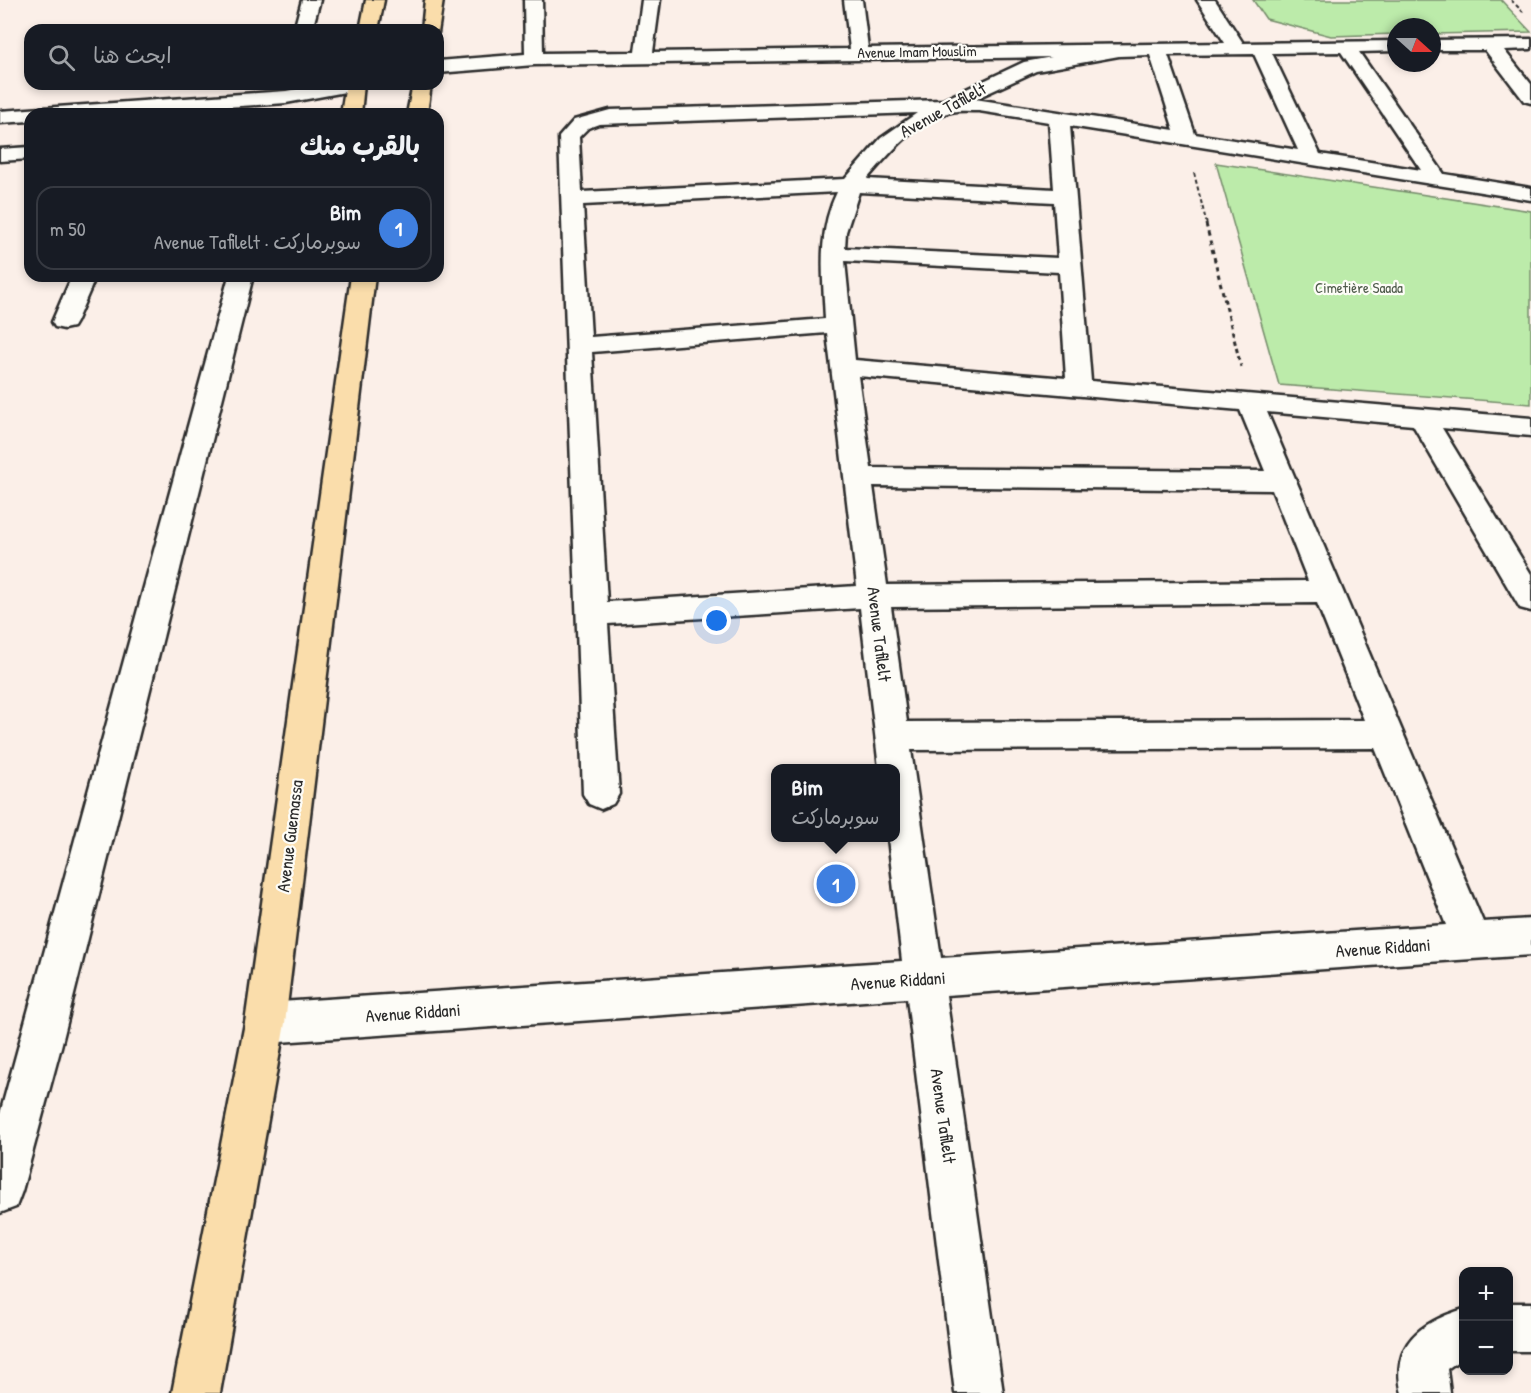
<!DOCTYPE html>
<html lang="ar">
<meta charset="utf-8">
<style>
:root{--surface:#171b24;--page:#20242c;--text:#f1f3f6;--muted:#9ea1a6;--line:#363941;--accent:#1f6fb2}
body{margin:0;font-family:"Patrick Hand","Playpen Sans Arabic",sans-serif;background:var(--page);color:var(--text);direction:rtl}
.controls{position:absolute;right:18px;bottom:18px;display:grid;overflow:hidden;border-radius:12px;box-shadow:0 3px 9px #0003}
.controls button{width:54px;height:54px;display:grid;place-items:center;padding:0;border:0;border-bottom:2px solid var(--line);background:var(--surface);color:var(--text);font:30px sans-serif}
.compass{position:absolute;left:1387px;top:18px;width:54px;height:54px;border-radius:50%;background:var(--surface);box-shadow:0 3px 9px #0003;rotate:111deg}
.you{position:absolute;left:717px;top:621px;width:21px;height:21px;margin:-15px;border:4px solid #fff;border-radius:50%;background:#1a73e8;box-shadow:0 0 0 9px #1a73e833}
.badge{display:grid;place-items:center;width:39px;height:39px;border-radius:50%;background:var(--accent);color:#fff;font-size:20px;font-weight:700}
.pin{position:absolute;translate:-50% -50%;border:3px solid #fff;box-shadow:0 2px 6px #0006}
.popup{position:absolute;left:771px;top:764px;width:129px;height:78px;box-sizing:border-box;display:grid;place-content:center;border-radius:12px;background:var(--surface);filter:drop-shadow(0 2px 4px #0005);font-size:20px;white-space:nowrap;color:var(--muted)}
.popup b{font-size:22px;color:var(--text)}
.popup::after{content:'';position:absolute;left:50%;top:100%;margin-left:-12px;border:12px solid transparent;border-top-color:var(--surface)}
.list{margin:0;padding:0;list-style:none}
h2{display:flex;justify-content:space-between;align-items:center;height:78px;margin:0;padding:0 24px;font-size:26px}
h2 small{font-size:20px;font-weight:400;color:var(--muted)}
.list li{display:grid;grid-template-columns:39px 1fr auto;gap:18px;align-items:center;box-sizing:border-box;height:84px;margin:0 12px 12px;padding:0 12px;border:2px solid var(--line);border-radius:18px}
.list b{display:block;font-size:22px;white-space:nowrap}
.list p{margin:0;font-size:20px;white-space:nowrap;color:var(--muted)}
.list em{font-size:20px;font-style:normal;color:var(--muted)}
.icon{flex:none;width:33px;height:33px;fill:none;stroke:currentColor;stroke-width:2;stroke-linecap:round;stroke-linejoin:round}
.map{position:relative;flex:none;width:1531px;height:1393px;overflow:hidden;direction:ltr}
.search{position:absolute;background:var(--surface);box-shadow:0 3px 9px #0003;left:24px;top:24px;width:420px;height:66px;display:flex;align-items:center;gap:15px;box-sizing:border-box;padding:0 21px;border-radius:18px;color:var(--muted);font-size:22px}
.panel{position:absolute;background:var(--surface);box-shadow:0 3px 9px #0003;left:24px;top:108px;width:420px;height:174px;border-radius:18px;direction:rtl}
.map>svg:first-child{display:block}
.green{fill:#bcebaa;stroke:#748b6a;stroke-width:1.5}
.lines{fill:none;stroke-linecap:round;stroke-linejoin:round}
.minor-casing{stroke:#2b2b2b;stroke-width:5}
.major-casing{stroke:#2b2b2b;stroke-width:5}
.path-far1{stroke:#2b2b2b;stroke-width:2;stroke-dasharray:4 3;stroke-linecap:butt}
.path{stroke:#2b2b2b;stroke-width:3;stroke-dasharray:4.5 4;stroke-linecap:butt}
.minor{fill:#fdfcf7;fill-rule:evenodd}
.major{fill:#faddab;fill-rule:evenodd}
.labels{text-anchor:middle;stroke-width:4.5;stroke-linejoin:round;paint-order:stroke}
.far-street-label{font-size:15px;fill:#2b2b2b;stroke:#fdfcf7}
.far-park-label{font-size:15px;fill:#4f5b4b;stroke:#fdfcf7}
.street-label{font-size:18px;fill:#2b2b2b;stroke:#fdfcf7}
</style>
<div class="map">
<svg width="1531" height="1393" viewBox="0 0 1531 1393">
<rect width="100%" height="100%" fill="#fbefe8"/>
<filter id="ink" filterUnits="userSpaceOnUse"><feTurbulence type="fractalNoise" baseFrequency=".0167" numOctaves="2"/><feDisplacementMap in="SourceGraphic" scale="12" xChannelSelector="R" yChannelSelector="G"/><feConvolveMatrix kernelMatrix="1 2 1 2 8 2 1 2 1" color-interpolation-filters="sRGB"/></filter>
<g filter="url(#ink)">
<!-- green -->
<g class="green">
<path d="M1253,0H1501L1531,32L1432,34V27H1396V34L1331,36L1266,19Z"/>
<path d="M1216,163L1531,211V404L1279,385Z"/>
</g>
<g class="lines">
<defs>
<g id="minor">
<path d="M302,0H320L312,30H294Z"/>
<path d="M524,0H542L543,53L635,52L642,0H660L653,52L850,49L844,0H862L868,48L1225,43L1197,0H1215L1243,43L1396,41V51L1359,52L1444,174L1531,188V200L1070,126L1091,381L1531,418V436L1442,428L1531,574V611L1520,608L1413,425L1267,412L1483,922L1531,919V955L946,995L1003,1393H955L907,998L265,1043L251,1037L245,1023L251,1009L265,1003L902,961L888,838H896V768H879L860,608L608,624L619,794L613,804L601,809L589,804L583,794L559,137L574,120L610,110L943,100L1024,62L1052,57L534,65L438,73V61L525,54ZM1341,52L1421,170L1320,154L1272,53ZM1254,54L1298,150L1195,134L1168,55ZM1150,55L1174,130L975,99L1036,71L1119,56ZM979,111L1049,122L1054,189L867,179C888,155 918,119 951,112C959,110 970,111 979,111ZM917,113L881,138L845,179L582,192L579,137L588,128L599,124ZM837,192C817,233 823,275 825,319L591,337L583,205ZM859,192L1054,202L1058,258L845,248L846,232ZM845,261L1059,272L1066,378L855,360ZM827,333L857,586L607,602L592,352ZM858,376L1240,410L1265,471L871,468ZM873,486L1272,490L1308,581L887,585ZM1317,603L1364,720L907,722L891,607ZM1375,748L1446,925L941,958L911,750Z"/>
<path d="M1531,39V49L1504,50L1531,84V103L1524,101L1485,50H1432V40Z"/>
<path d="M325,84H365L363,88L356,90L286,103L123,114H30V121L0,123V111L286,91Z"/>
<path d="M30,147V159L0,161V149Z"/>
<path d="M72,276H96L76,322L73,327L64,329L55,327L52,322Z"/>
<path d="M229,276H253L61,1047L22,1191L16,1207L0,1213V1114Z"/>
<rect x="1508" y="1303" width="23" height="48"/>
<path d="M1464,1309V1357L1447,1369L1450,1393H1402C1390,1344 1421,1322 1464,1309Z"/>
</g>
<g id="major">
<path d="M366,0H384L378,30H360Z"/>
<path d="M425,0H443L438,33V30H422Z"/>
<path d="M346,84H364L361,114H341Z"/>
<path d="M413,84H431L427,114H407Z"/>
<path d="M351,276H375L285,1023L220,1393H172L245,1023Z"/>
</g>
</defs>
<!-- minor casing -->
<use href="#minor" class="minor-casing"/>
<!-- major casing -->
<use href="#major" class="major-casing"/>
<!-- path-far1 -->
<g class="path-far1">
<path d="M1511,0L1523,12"/>
<path d="M1194,173L1207,225"/>
</g>
<!-- path -->
<path class="path" d="M1206,224L1241,367"/>
<!-- minor -->
<use href="#minor" class="minor"/>
<!-- major -->
<use href="#major" class="major"/>
</g>
</g>
<g class="labels">
<!-- far-street labels -->
<g class="far-street-label">
<text transform="translate(917 52) rotate(-1)" y="5">Avenue Imam Mouslim</text>
</g>
<!-- far-park labels -->
<g class="far-park-label">
<text x="1359" y="293">Cimetière Saada</text>
</g>
<!-- street labels -->
<g class="street-label">
<text transform="translate(943 110) rotate(-29)" y="6">Avenue Tafilelt</text>
<text transform="translate(879 634) rotate(83)" y="6">Avenue Tafilelt</text>
<text transform="translate(290 836) rotate(-83)" y="6">Avenue Guemassa</text>
<text transform="translate(1383 948) rotate(-4)" y="6">Avenue Riddani</text>
<text transform="translate(898 981) rotate(-4)" y="6">Avenue Riddani</text>
<text transform="translate(413 1013) rotate(-4)" y="6">Avenue Riddani</text>
<text transform="translate(943 1116) rotate(82)" y="6">Avenue Tafilelt</text>
</g>
</g>
</svg>
<div class="controls">
<button>+</button>
<button>−</button>
</div>
<svg class="compass" viewBox="-18 -18 36 36"><path d="M0-13l5 13h-10z" fill="#e53935"/><path d="M0 13l5-13h-10z" fill="#9ea1a6"/></svg>
<div class="you"></div>
<div class="pin badge" style="left:836px;top:884px;background:#3f7fe0">1</div>
<div class="popup"><b>Bim</b>سوبرماركت</div>
<div class="search"><svg class="icon" aria-label="search" viewBox="0 0 24 24"><circle cx="10" cy="10" r="6"/><path d="M15 15l6 6"/></svg>ابحث هنا</div>
<section class="panel">
<h2>بالقرب منك<small></small></h2>
<ul class="list">
<li><span class="badge" style="background:#3f7fe0">1</span><div><b>Bim</b><p>سوبرماركت · Avenue Tafilelt</p></div><em>50 m</em></li>
</ul>
</section>
</div>
